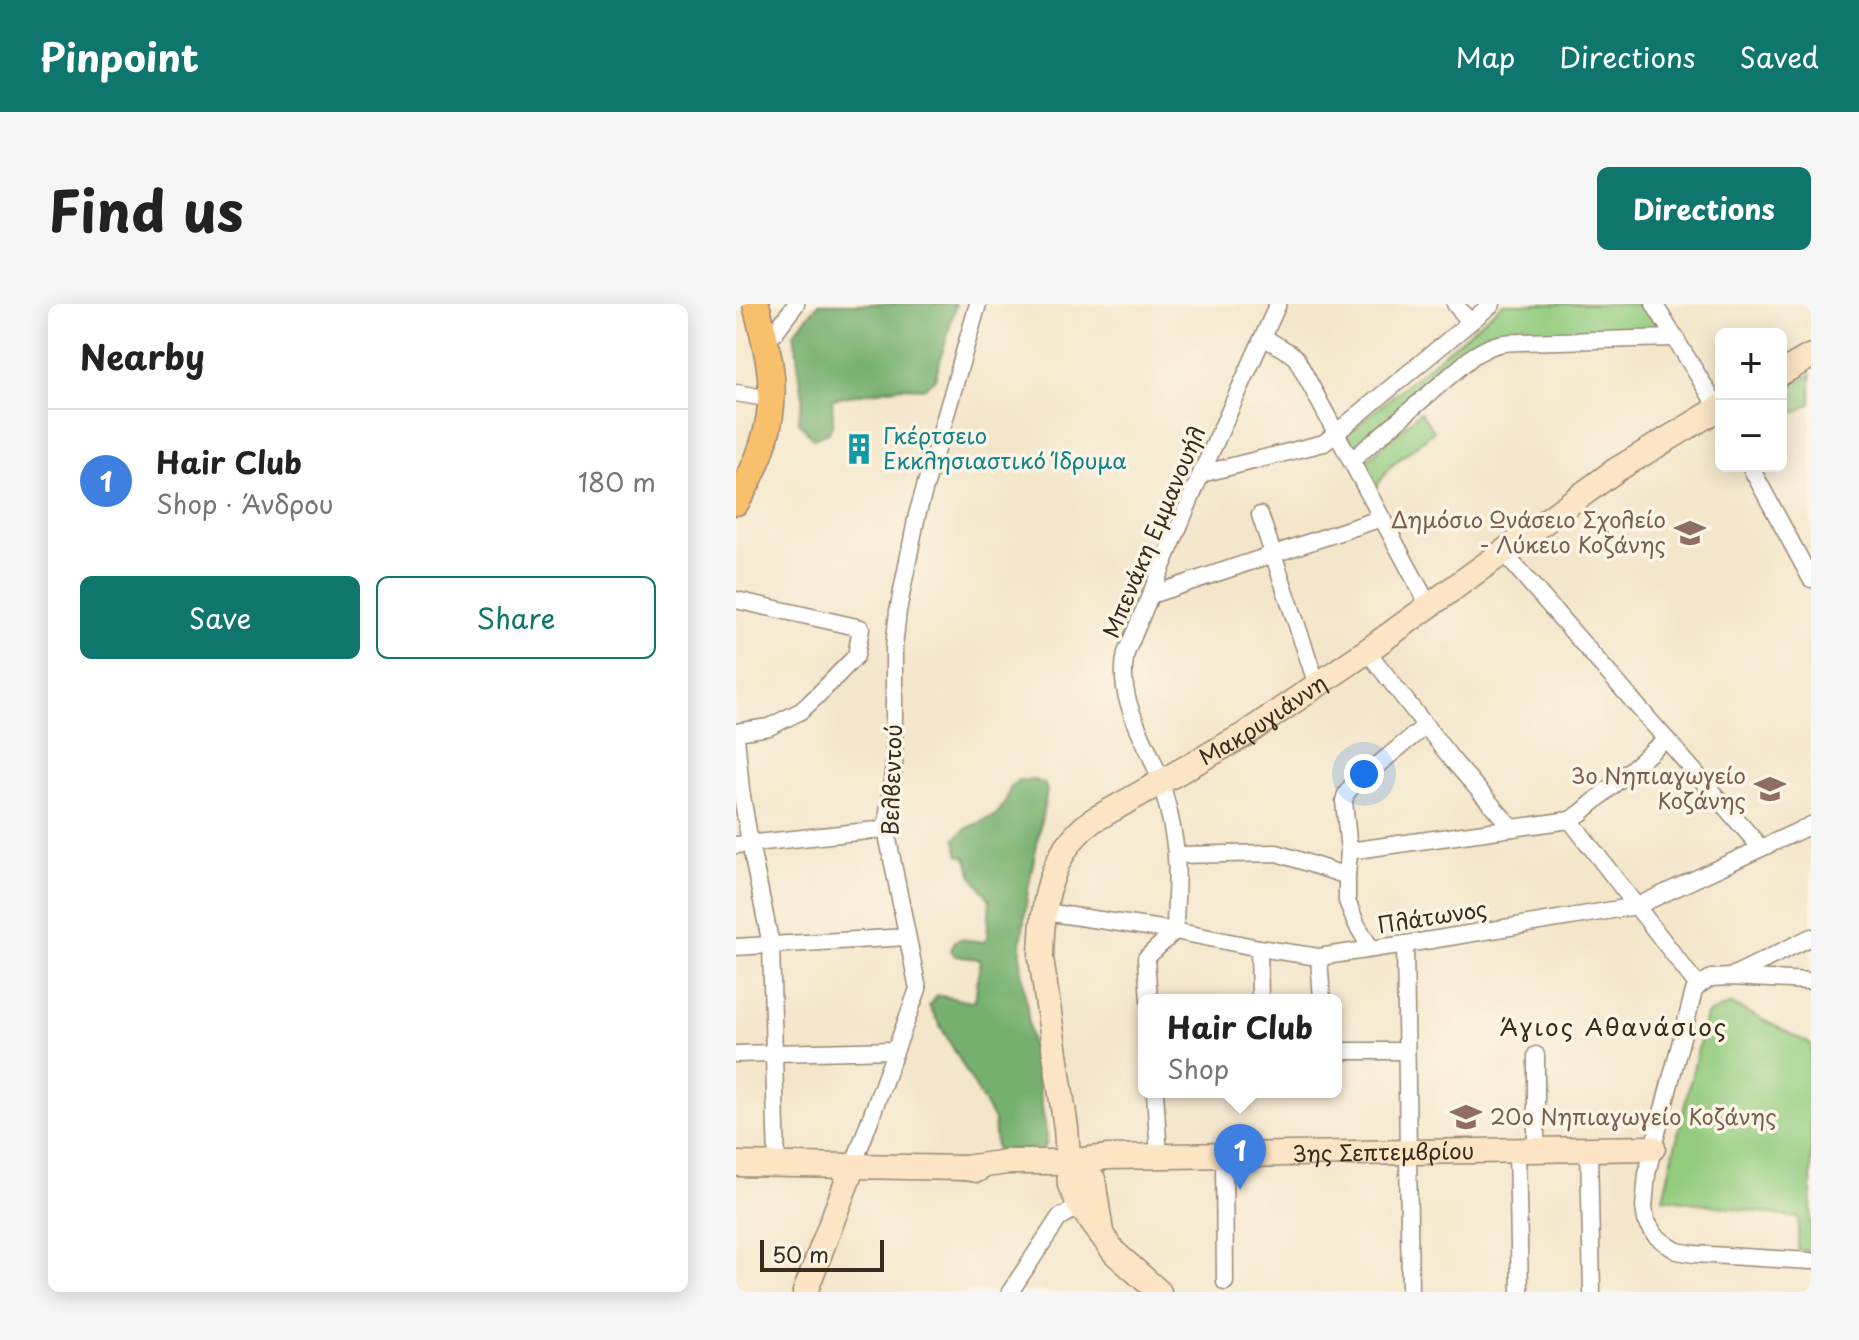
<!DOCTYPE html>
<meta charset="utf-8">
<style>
:root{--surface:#fff;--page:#f6f6f6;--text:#222;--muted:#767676;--line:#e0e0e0;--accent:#0f766e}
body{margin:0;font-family:"Playpen Sans",sans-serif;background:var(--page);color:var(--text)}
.controls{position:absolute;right:24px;top:24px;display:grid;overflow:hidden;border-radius:12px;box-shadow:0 4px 20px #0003}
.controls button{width:72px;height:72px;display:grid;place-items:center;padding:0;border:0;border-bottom:2px solid var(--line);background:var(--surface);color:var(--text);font:40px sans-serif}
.scale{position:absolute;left:24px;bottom:20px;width:124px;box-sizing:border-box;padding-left:8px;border:4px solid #3b2a1e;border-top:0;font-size:22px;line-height:28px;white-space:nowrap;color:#3b2a1e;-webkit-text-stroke:6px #fcf5e5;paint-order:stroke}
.you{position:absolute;left:628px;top:470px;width:28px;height:28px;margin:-20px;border:6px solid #fff;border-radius:50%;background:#1a73e8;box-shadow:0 0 0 12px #1a73e833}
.badge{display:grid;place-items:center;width:52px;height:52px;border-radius:50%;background:var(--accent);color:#fff;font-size:26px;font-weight:700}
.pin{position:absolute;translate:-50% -66px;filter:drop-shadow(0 2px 4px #0008)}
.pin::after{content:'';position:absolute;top:42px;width:28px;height:24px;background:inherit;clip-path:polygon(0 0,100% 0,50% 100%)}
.popup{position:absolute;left:402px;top:690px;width:204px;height:104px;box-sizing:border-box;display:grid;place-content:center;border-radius:12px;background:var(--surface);filter:drop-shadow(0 2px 6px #0005);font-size:26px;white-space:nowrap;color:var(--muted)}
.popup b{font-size:30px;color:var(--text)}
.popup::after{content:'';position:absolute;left:50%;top:100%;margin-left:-16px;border:16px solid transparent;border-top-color:var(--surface)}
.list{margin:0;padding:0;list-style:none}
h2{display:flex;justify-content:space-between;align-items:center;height:104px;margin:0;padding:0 32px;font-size:34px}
h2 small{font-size:26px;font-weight:400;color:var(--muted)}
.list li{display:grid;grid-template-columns:52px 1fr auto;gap:24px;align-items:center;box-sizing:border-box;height:144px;padding:0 32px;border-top:2px solid var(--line)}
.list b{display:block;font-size:30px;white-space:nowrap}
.list p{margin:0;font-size:26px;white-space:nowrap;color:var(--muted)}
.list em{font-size:26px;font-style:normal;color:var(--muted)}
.actions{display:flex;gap:16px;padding:24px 32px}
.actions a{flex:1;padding:18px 0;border:2px solid var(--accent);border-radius:12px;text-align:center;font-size:28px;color:var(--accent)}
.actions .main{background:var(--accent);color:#fff}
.map{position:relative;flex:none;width:1075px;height:988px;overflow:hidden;border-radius:12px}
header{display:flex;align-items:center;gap:48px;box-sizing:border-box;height:112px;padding:0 40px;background:var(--accent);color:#fff}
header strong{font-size:38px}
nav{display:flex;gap:44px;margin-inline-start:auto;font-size:28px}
.intro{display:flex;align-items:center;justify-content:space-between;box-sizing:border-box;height:192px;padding:0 48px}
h1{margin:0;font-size:56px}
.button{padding:20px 36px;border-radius:12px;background:var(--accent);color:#fff;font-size:28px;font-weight:700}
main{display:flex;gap:48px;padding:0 48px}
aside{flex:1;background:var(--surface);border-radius:12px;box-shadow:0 4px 20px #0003}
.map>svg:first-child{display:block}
.green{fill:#93cc7f;stroke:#677b4e;stroke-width:2}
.forest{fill:#76b06e;stroke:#586d46;stroke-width:2}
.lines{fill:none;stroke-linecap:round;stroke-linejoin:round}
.street-casing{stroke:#988874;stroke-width:19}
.secondary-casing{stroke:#988874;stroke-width:27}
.primary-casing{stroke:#988874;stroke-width:29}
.street{stroke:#fff;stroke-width:16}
.secondary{stroke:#fce5c4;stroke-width:24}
.primary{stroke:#f8bf6c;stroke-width:26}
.labels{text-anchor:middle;stroke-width:7;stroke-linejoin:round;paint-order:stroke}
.culture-label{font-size:22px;fill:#0d838f;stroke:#fcf5e5;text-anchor:start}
.education-label{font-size:22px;fill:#785e54;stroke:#fcf5e5;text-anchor:end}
.street-label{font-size:22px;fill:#3b2a1e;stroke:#fcf5e5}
.neighbourhood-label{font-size:24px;letter-spacing:2px;fill:#3b2a1e;stroke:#fcf5e5}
</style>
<header>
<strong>Pinpoint</strong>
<nav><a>Map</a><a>Directions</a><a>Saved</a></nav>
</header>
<div class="intro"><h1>Find us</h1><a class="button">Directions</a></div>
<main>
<aside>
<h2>Nearby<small></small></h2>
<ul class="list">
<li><span class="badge" style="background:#3f7fe0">1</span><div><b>Hair Club</b><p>Shop · Άνδρου</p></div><em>180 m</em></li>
</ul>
<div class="actions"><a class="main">Save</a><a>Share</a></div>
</aside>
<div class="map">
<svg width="1075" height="988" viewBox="0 0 1075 988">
<rect width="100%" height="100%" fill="#fcf5e5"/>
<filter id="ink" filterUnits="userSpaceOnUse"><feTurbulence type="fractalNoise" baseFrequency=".0125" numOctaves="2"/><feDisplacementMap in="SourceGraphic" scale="16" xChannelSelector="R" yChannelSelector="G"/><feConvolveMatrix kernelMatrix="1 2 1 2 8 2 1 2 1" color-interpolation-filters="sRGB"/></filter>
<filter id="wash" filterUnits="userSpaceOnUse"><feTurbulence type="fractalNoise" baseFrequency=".006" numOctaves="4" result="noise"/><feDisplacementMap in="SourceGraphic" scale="32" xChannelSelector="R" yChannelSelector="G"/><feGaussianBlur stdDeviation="1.8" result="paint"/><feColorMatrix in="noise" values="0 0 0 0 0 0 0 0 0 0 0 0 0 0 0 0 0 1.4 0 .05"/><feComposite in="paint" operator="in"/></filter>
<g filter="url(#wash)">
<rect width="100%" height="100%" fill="#f4e6cb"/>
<!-- green -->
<g class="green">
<path d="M767,0H909L926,25V28L770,30L740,41L619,146L617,145L610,131Z"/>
<path d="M1075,70V99L1059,109L1046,87Z"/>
<path d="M684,108L698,127L654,163L640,183L627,160Z"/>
<path d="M995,700L1075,740V947L1062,946L1063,914L927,894L970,711Z"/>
</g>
<!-- forest -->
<g class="forest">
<path d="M82,0H220L199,75L189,84L165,83L96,95L97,119L93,129L77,135L62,117L67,94L58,29Z"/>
<path d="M282,476H298L308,479L311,486L292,586L285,640V658L294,729L311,833L310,842L305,845L260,846L258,816L193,702L201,691L235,698L239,697L244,657L242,655L219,652L215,646L219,637L225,635L248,638L251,633L254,596L237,573L230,553L223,551L219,535L229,525L260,511L269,499L274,484Z"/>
</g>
</g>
<g filter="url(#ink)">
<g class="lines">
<defs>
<g id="street">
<path d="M719,0L734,18"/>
<path d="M918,0L985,109"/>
<path d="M527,33L554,49L560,54L693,302"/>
<path d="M30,40L60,0"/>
<path d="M0,89L35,95"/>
<path d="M615,157L737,52C755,41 763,38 784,38L940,34"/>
<path d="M1014,162L1075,275"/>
<path d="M465,170L588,139L756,0"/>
<path d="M524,211L581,381"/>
<path d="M767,248L1025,544"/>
<path d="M415,291L646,214"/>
<path d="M0,296L125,324L120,352L80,393L65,407L33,423L0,428"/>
<path d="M631,347L718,458L776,524"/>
<path d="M0,432L5,486L14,539L35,641L41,861"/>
<path d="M834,516L962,682"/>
<path d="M0,541L150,525"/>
<path d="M613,547L834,516L845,509L930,435"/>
<path d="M440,551L541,549L611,572"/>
<path d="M309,608L439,627L523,644L583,653L683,638L901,602L1075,521"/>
<path d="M669,641L674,988"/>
<path d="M0,643L171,633"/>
<path d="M523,644L524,696"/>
<path d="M635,645L621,621L611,597V572L613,547L608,497L610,490L615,483L689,422"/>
<path d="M583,653L586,696"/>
<path d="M996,672L1075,633"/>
<path d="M962,682L958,687L917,844L911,870L908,903L910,916L919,931L930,940L941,947L958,950L1075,957"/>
<path d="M962,682L975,674L995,673L1075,677"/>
<path d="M413,696L410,654L439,627C439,602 442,577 440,552C439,533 431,498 425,479C412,434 379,399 390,349L465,170L542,0"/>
<path d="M600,747H670"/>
<path d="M0,750L159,746"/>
<path d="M800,751V846"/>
<path d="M419,788L423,853"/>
<path d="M853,845L856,988"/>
<path d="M781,847L784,988"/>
<path d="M488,852L489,978"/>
<path d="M117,862L182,685L150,525L158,461V343L162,307L181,211L242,0"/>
<path d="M274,988L323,914L344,902"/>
</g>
<g id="secondary">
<path d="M1045,69L1075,52"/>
<path d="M332,858L347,864L357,875L365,928"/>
<path d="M0,860L228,864L241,866"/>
<path id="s1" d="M228,864L271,858H332L372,853L917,844"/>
<path d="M69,988L117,862"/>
<path id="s2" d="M423,988L379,949L344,902L334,881L330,824L305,654C306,603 312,549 356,517L508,431L631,347L880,166L985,103"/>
</g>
<path id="primary" d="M0,198C23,161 39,117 35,73C33,49 26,24 20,0"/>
</defs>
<!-- street casing -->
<use href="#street" class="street-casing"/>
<!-- secondary casing -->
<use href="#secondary" class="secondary-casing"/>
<!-- primary casing -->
<use href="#primary" class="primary-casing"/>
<!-- street -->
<use href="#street" class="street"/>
<!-- secondary -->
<use href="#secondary" class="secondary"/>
<!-- primary -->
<use href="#primary" class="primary"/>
</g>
</g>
<!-- icons -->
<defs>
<symbol id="building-bare" viewBox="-9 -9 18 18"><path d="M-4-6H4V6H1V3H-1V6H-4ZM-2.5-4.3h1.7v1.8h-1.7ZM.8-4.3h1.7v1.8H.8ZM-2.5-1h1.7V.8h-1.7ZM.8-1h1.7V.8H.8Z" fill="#0f9aa8" stroke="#fcf5e5" stroke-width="2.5" paint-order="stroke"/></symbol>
<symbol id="school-bare" viewBox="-9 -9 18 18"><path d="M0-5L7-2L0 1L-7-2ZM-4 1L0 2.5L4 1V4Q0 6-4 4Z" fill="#8d6e63" stroke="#fcf5e5" stroke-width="2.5" paint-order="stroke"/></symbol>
</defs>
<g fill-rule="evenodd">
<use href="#building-bare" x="101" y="123" width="44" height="44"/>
<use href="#school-bare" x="932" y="207" width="44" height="44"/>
<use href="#school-bare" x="1012" y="463" width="44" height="44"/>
<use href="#school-bare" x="708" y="791" width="44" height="44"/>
</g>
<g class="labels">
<!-- culture labels -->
<g class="culture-label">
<text x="147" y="140">Γκέρτσειο<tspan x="147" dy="25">Εκκλησιαστικό Ίδρυμα</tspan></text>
</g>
<!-- education labels -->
<g class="education-label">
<text x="930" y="224">Δημόσιο Ωνάσειο Σχολείο<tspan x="930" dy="25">- Λύκειο Κοζάνης</tspan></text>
<text x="1010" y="480">3ο Νηπιαγωγείο<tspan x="1010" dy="25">Κοζάνης</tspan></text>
<text x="754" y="821" text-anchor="start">20ο Νηπιαγωγείο Κοζάνης</text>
</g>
<!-- street labels -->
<g class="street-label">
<text transform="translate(418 228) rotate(-67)" y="8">Μπενάκη Εμμανουήλ</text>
<text dy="8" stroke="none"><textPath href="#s2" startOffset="720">Μακρυγιάννη</textPath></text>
<text transform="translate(156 476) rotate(-88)" y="8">Βελβεντού</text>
<text transform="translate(696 613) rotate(-9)" y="8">Πλάτωνος</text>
<text dy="8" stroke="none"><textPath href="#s1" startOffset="420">3ης Σεπτεμβρίου</textPath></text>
</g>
<!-- neighbourhood labels -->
<g class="neighbourhood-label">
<text x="878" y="732">Άγιος Αθανάσιος</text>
</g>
</g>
</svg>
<div class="controls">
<button>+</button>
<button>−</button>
</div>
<div class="scale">50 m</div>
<div class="you"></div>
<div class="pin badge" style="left:504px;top:886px;background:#3f7fe0">1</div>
<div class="popup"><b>Hair Club</b>Shop</div>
</div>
</main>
